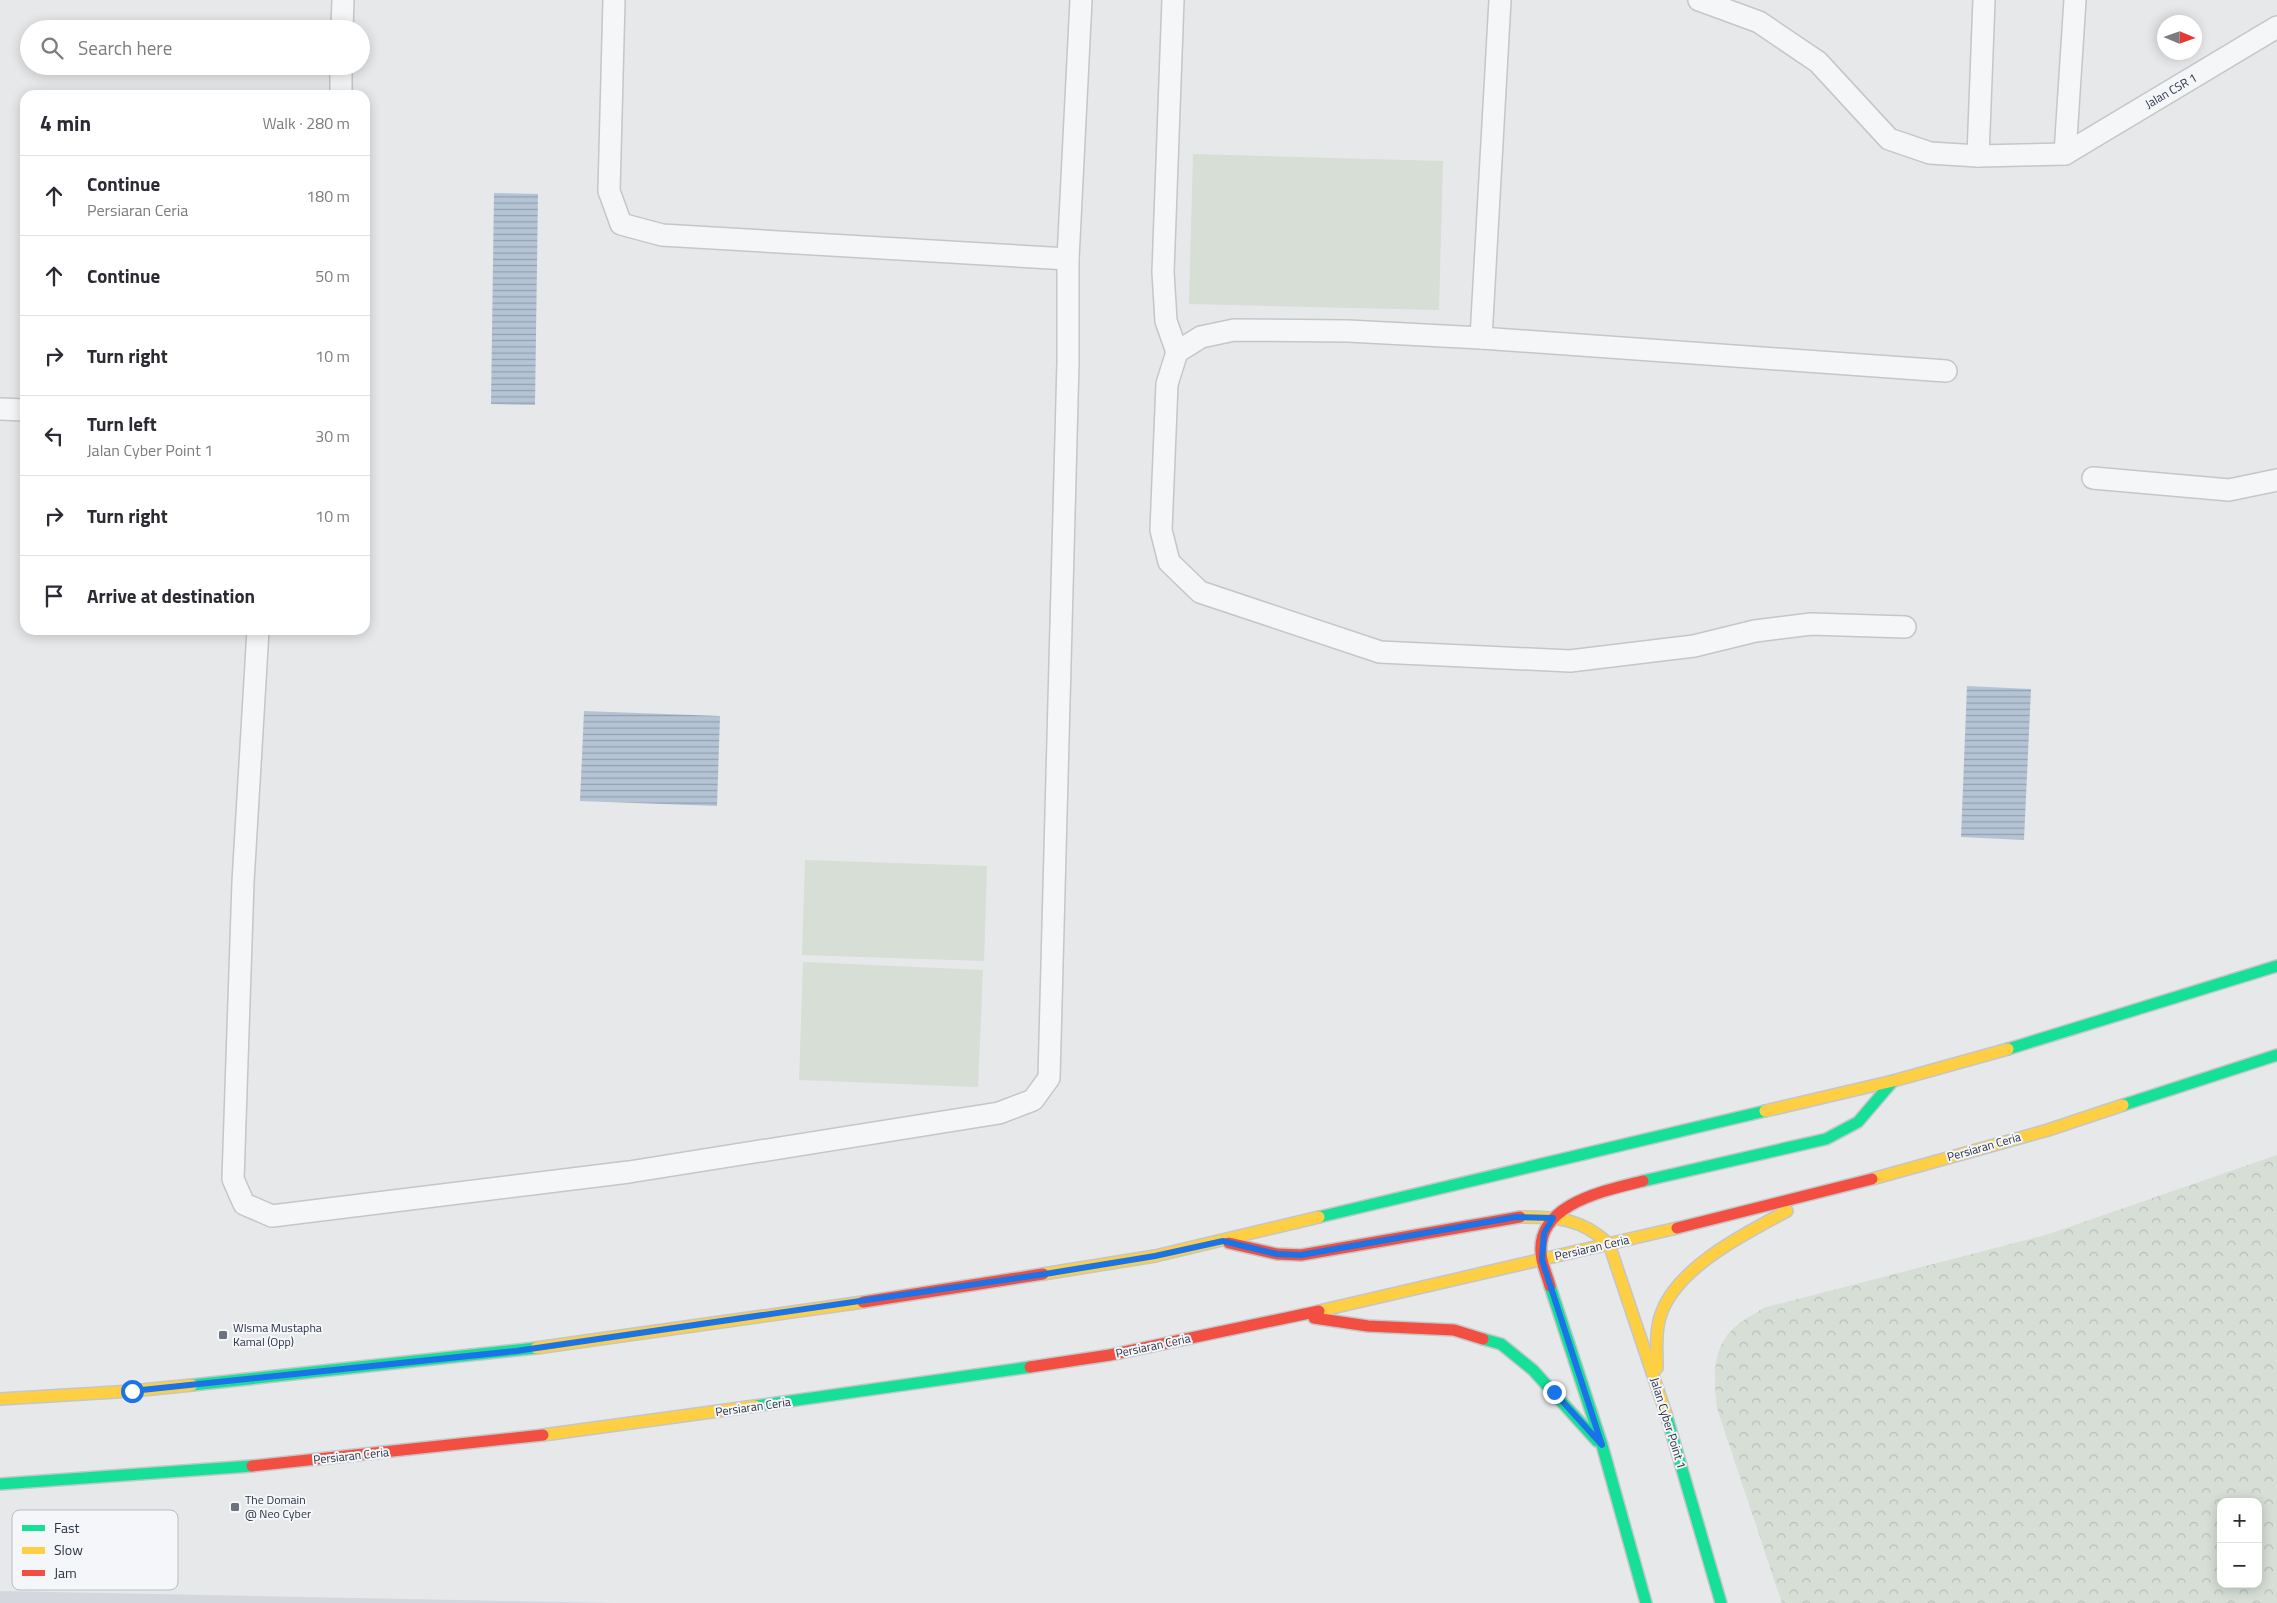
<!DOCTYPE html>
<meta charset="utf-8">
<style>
:root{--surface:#fff;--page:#f7f7f7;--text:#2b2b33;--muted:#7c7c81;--line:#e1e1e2}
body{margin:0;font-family:"Titillium Web",sans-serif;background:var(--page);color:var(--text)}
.controls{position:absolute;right:15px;bottom:15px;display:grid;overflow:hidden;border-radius:10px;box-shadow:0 2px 12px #0003}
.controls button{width:45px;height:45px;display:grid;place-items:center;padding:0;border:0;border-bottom:1px solid var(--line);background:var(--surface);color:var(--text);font:25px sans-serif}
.compass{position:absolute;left:2157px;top:15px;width:45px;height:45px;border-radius:50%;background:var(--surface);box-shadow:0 2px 12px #0003;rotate:92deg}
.stop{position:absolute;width:15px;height:15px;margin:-11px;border:4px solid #1a73e8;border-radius:50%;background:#fff}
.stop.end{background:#1a73e8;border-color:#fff;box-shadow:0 1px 5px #0008}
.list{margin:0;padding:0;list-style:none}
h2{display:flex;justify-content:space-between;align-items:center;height:65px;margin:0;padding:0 20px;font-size:21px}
h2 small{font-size:16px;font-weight:400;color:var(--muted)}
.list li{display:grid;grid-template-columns:32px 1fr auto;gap:15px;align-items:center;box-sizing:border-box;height:80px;padding:0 20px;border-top:1px solid var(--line)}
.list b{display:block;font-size:19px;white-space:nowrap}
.list p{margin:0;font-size:16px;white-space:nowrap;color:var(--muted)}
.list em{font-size:16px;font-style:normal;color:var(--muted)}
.icon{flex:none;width:28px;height:28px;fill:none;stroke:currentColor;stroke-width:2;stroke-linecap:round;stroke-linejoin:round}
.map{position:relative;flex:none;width:2277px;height:1603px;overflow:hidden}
.search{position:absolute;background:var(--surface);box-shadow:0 2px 12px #0003;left:20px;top:20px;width:350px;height:55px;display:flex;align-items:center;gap:12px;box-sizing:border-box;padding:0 18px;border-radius:28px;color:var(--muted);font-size:19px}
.panel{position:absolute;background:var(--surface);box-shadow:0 2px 12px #0003;left:20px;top:90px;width:350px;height:545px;border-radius:15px}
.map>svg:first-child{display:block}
.built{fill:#d4d7dd}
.green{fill:#d6ded6}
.forest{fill:url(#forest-crowns);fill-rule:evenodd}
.water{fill:url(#water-rules)}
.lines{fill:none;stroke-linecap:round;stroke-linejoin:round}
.lane-casing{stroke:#c4c6c8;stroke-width:24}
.fast-casing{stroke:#c4c6c8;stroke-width:14}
.slow-casing{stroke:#c4c6c8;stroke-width:14}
.jam-casing{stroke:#c4c6c8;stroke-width:14}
.lane{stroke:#f5f6f7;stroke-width:21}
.fast{stroke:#16e098;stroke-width:11}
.slow{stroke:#ffcf43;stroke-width:11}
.jam{stroke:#f24e42;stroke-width:11}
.route{stroke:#1a73e8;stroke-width:6}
.poi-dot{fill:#6c737f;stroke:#f4f6f9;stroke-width:2}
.labels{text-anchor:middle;stroke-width:4;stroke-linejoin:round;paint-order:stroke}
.street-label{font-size:12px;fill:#2b3445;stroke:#f4f6f9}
.poi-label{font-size:12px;fill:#2b3445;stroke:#f4f6f9;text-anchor:start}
.key{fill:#f4f6f9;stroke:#b8bcc3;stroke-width:1}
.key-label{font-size:14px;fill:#2b3445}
</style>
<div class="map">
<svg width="2277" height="1603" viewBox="0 0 2277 1603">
<defs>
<pattern id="forest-crowns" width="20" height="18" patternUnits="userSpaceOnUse" patternTransform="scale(1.25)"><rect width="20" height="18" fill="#d6ded6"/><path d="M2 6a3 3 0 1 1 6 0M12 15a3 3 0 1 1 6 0" fill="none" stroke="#b8bfb9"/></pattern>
<pattern id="water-rules" width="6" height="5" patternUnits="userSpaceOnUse" patternTransform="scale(1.25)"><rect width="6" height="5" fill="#b4c4d5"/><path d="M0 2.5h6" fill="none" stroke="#93a0af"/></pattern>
</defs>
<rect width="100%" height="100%" fill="#e6e8ea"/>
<!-- built -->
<path class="built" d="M0,1591L458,1600L614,1603H0Z"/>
<!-- green -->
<g class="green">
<path d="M1193,154L1443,161L1439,310L1189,304Z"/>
<path d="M805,860L987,866L984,961L802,955Z"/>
<path d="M803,962L983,970L978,1087L799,1080Z"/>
</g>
<!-- forest -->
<path class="forest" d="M2277,1155V1603H1782L1717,1408C1714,1380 1711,1349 1734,1328C1742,1320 1754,1315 1763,1308L2046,1235ZM2221,1502H2258V1584H2221Z"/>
<!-- water -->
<g class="water">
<path d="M494,193L538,194L535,405L491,404Z"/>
<path d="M1967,686L2031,689L2024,840L1961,837Z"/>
<path d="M584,711L720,716L717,806L580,801Z"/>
</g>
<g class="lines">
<defs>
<g id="lane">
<path d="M614,0L609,191L621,224L662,235L1068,259"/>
<path d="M1173,0L1163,272L1166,321L1177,352"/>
<path d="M1699,0L1759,22L1818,62L1889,139L1930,153L1978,156L2065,154L2277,27"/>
<path d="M342,29L343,0"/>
<path d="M341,95V66"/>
<path d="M2065,154L2075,0"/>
<path d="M1978,156L1984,0"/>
<path d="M1481,338L1500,0"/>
<path d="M0,409L25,410"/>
<path d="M2093,478L2229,490L2277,480"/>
<path d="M1905,627L1811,624L1755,631L1694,646L1570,661L1380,652L1200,592L1169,562L1161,530L1167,384L1177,352L1201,337L1234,330L1348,331L1481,338L1946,371"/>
<path d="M258,630L243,882L233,1179L244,1204L272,1216L629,1172L999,1113L1033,1100L1049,1078L1068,362V259L1081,0"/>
</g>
<g id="fast">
<path d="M2008,1049L2277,966"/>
<path d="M2123,1105L2277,1055"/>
<path d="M1643,1181L1826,1139L1858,1122L1893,1081"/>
<path d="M1319,1217L1765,1111"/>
<path d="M1550,1286L1602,1445L1646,1603"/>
<path d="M1483,1339L1501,1344L1533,1370L1597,1441"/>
<path d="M192,1385L536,1348"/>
<path d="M755,1406L1030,1367"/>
<path d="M1666,1414L1721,1603"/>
<path d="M0,1484L252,1466"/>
</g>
<g id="slow">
<path d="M1765,1111L1893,1081L2008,1049"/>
<path d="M1872,1179L2048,1130L2123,1105"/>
<path d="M1520,1217C1557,1217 1581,1218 1609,1244L1666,1414"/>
<path d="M1043,1274L1155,1256L1319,1217"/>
<path d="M1319,1311L1677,1228"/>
<path d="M536,1348L863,1302"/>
<path d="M1657,1368C1657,1350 1655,1331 1661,1314C1677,1267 1746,1233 1787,1211"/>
<path d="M0,1399L132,1391L192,1385"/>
<path d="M543,1435L755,1406"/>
</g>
<g id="jam">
<path d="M1677,1228L1872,1179"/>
<path d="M1229,1243L1277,1254L1301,1255L1520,1217"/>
<path d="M1550,1286C1548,1278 1544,1269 1542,1260C1531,1205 1603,1191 1643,1181"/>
<path d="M863,1302L1043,1274"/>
<path d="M1314,1318L1368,1326L1454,1330L1483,1339"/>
<path d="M1030,1367L1110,1355L1319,1311"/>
<path d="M252,1466L543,1435"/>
</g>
</defs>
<!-- lane casing -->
<use href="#lane" class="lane-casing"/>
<!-- fast casing -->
<use href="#fast" class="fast-casing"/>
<!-- slow casing -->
<use href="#slow" class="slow-casing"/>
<!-- jam casing -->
<use href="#jam" class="jam-casing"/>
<!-- lane -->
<use href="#lane" class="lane"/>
<!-- fast -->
<use href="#fast" class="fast"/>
<!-- slow -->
<use href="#slow" class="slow"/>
<!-- jam -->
<use href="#jam" class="jam"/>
</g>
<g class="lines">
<!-- route -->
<path class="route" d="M132,1391L516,1351L1045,1274L1155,1256L1223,1241L1277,1254L1301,1255L1516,1217L1553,1218L1544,1233L1542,1260L1602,1445L1554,1392"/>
</g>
<!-- markers -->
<g class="poi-dot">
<rect x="218" y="1330" width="10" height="10" rx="2.5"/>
<rect x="230" y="1502" width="10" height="10" rx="2.5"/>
</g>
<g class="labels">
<!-- street labels -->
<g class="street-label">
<text transform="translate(2171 91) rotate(-30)" y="4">Jalan CSR 1</text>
<text transform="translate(1984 1147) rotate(-16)" y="4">Persiaran Ceria</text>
<text transform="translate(1592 1248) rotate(-13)" y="4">Persiaran Ceria</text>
<text transform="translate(1153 1346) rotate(-12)" y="4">Persiaran Ceria</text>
<text transform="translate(753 1407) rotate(-8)" y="4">Persiaran Ceria</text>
<text transform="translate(1668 1423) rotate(73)" y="4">Jalan Cyber Point 1</text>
<text transform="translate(351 1456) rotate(-6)" y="4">Persiaran Ceria</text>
</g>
<!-- poi labels -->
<g class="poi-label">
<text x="233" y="1332">WIsma Mustapha<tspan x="233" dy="14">Kamal (Opp)</tspan></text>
<text x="245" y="1504">The Domain<tspan x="245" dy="14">@ Neo Cyber</tspan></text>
</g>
</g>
<!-- legend -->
<rect x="12" y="1510" width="166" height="80" rx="8" class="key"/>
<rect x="22" y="1525" width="23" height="6" fill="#16e098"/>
<rect x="22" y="1547" width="23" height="7" fill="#ffcf43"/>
<rect x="22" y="1570" width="23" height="6" fill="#f24e42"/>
<g class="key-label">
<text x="54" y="1533">Fast</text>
<text x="54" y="1555">Slow</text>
<text x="54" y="1578">Jam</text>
</g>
</svg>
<div class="controls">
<button>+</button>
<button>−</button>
</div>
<svg class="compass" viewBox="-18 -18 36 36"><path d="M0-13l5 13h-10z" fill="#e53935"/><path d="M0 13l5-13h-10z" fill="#7c7c81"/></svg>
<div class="stop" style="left:132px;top:1391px"></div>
<div class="stop end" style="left:1554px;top:1392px"></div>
<div class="search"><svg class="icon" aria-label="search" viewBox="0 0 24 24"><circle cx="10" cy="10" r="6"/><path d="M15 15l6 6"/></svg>Search here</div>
<section class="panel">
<h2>4 min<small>Walk · 280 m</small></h2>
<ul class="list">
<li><svg class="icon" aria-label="ahead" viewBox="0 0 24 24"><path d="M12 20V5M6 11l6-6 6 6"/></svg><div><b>Continue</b><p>Persiaran Ceria</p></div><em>180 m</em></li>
<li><svg class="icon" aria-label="ahead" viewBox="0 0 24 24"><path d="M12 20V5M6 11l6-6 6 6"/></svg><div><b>Continue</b></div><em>50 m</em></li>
<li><svg class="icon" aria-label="right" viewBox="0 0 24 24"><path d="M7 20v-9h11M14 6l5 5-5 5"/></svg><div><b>Turn right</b></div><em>10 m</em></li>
<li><svg class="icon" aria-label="left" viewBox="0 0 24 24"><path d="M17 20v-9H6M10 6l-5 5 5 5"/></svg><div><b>Turn left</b><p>Jalan Cyber Point 1</p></div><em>30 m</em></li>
<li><svg class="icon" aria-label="right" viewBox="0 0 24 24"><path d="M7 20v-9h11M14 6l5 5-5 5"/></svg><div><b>Turn right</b></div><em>10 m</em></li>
<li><svg class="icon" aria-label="arrive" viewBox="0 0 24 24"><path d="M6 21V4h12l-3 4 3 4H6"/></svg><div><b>Arrive at destination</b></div></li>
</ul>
</section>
</div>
